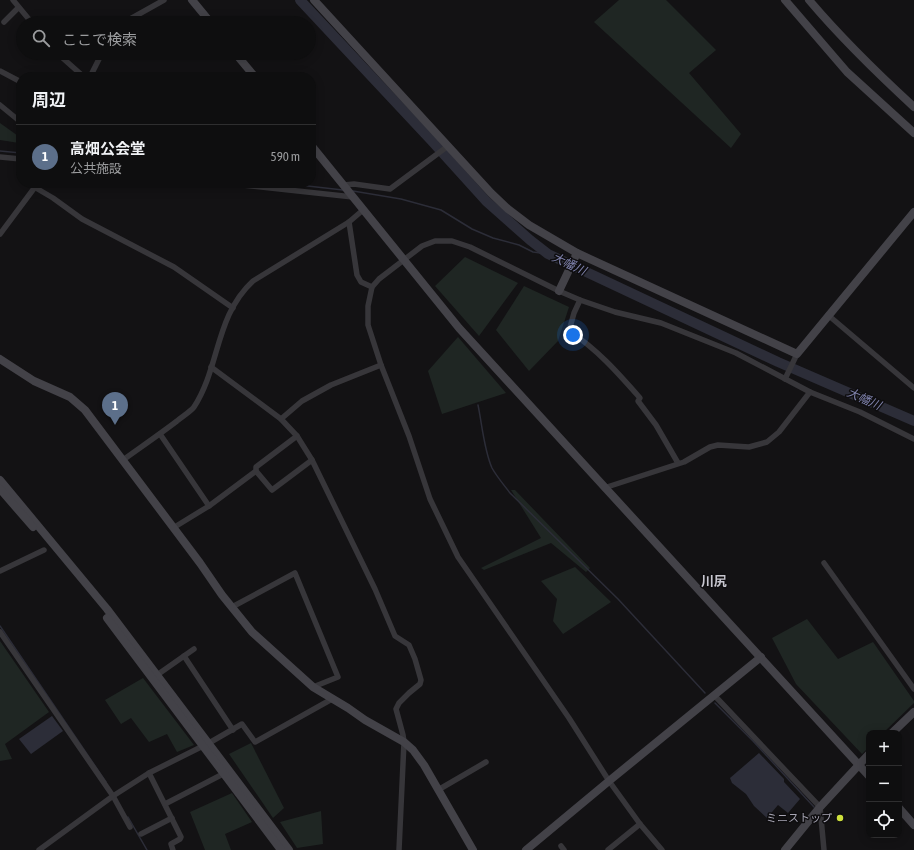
<!DOCTYPE html>
<html lang="ja">
<meta charset="utf-8">
<style>
:root{--surface:#0e0e0f;--page:#171718;--text:#f1f3f6;--muted:#9b9c9e;--line:#2e2e2f;--accent:#cee13d}
body{margin:0;font-family:"Asap Condensed","Noto Sans JP",sans-serif;background:var(--page);color:var(--text)}
.controls{position:absolute;right:12px;bottom:12px;display:grid;overflow:hidden;border-radius:8px;box-shadow:0 2px 10px #0003}
.controls button{width:36px;height:36px;display:grid;place-items:center;padding:0;border:0;border-bottom:1px solid var(--line);background:var(--surface);color:var(--text);font:20px sans-serif}
.you{position:absolute;left:573px;top:335px;width:14px;height:14px;margin:-10px;border:3px solid #fff;border-radius:50%;background:#1a73e8;box-shadow:0 0 0 6px #1a73e833}
.badge{display:grid;place-items:center;width:26px;height:26px;border-radius:50%;background:var(--accent);color:#fff;font-size:13px;font-weight:700}
.pin{position:absolute;translate:-50% -33px;filter:drop-shadow(0 1px 2px #0008)}
.pin::after{content:'';position:absolute;top:21px;width:14px;height:12px;background:inherit;clip-path:polygon(0 0,100% 0,50% 100%)}
.list{margin:0;padding:0;list-style:none}
h2{display:flex;justify-content:space-between;align-items:center;height:52px;margin:0;padding:0 16px;font-size:17px}
h2 small{font-size:13px;font-weight:400;color:var(--muted)}
.list li{display:grid;grid-template-columns:26px 1fr auto;gap:12px;align-items:center;box-sizing:border-box;height:64px;padding:0 16px;border-top:1px solid var(--line)}
.list b{display:block;font-size:15px;white-space:nowrap}
.list p{margin:0;font-size:13px;white-space:nowrap;color:var(--muted)}
.list em{font-size:13px;font-style:normal;color:var(--muted)}
.icon{flex:none;width:22px;height:22px;fill:none;stroke:currentColor;stroke-width:2;stroke-linecap:round;stroke-linejoin:round}
.map{position:relative;flex:none;width:914px;height:850px;overflow:hidden}
.search{position:absolute;background:var(--surface);box-shadow:0 2px 10px #0003;left:16px;top:16px;width:300px;height:44px;display:flex;align-items:center;gap:10px;box-sizing:border-box;padding:0 14px;border-radius:22px;color:var(--muted);font-size:15px}
.panel{position:absolute;background:var(--surface);box-shadow:0 2px 10px #0003;left:16px;top:72px;width:300px;height:116px;border-radius:16px}
.map>svg:first-child{display:block}
.green{fill:#1f2623}
.water{fill:#2c2d38}
.lines{fill:none;stroke-linecap:round;stroke-linejoin:round}
.stream{stroke:#2c2d38;stroke-width:1.5}
.river{stroke:#2c2d38;stroke-width:10}
.street{stroke:#37363a;stroke-width:5.5}
.secondary{stroke:#434248;stroke-width:8}
.poi-dot{fill:#cee13d;stroke:#0e0d0f;stroke-width:1.5}
.labels{text-anchor:middle;stroke-width:3;stroke-linejoin:round;paint-order:stroke}
.poi-label{font-size:11px;fill:#a7a5b3;stroke:#0e0d0f;text-anchor:end}
.water-label{font-size:12px;font-style:italic;fill:#7f82ac;stroke:#0e0d0f}
.quarter-label{font-size:13px;font-weight:bold;fill:#c7c6cf;stroke:#0e0d0f}
</style>
<div class="map">
<svg width="914" height="850" viewBox="0 0 914 850">
<rect width="100%" height="100%" fill="#131214"/>
<!-- green -->
<g class="green">
<path d="M619,0H666L716,50L689,73L741,134L731,148L594,22Z"/>
<path d="M0,123L21,138V141L19,143L0,140Z"/>
<path d="M465,257L518,283L479,336L435,286Z"/>
<path d="M524,286L569,307L558,341L529,371L496,330Z"/>
<path d="M458,337L506,393L442,414L428,371Z"/>
<path d="M511,490H515L590,568L586,572L551,543L484,570L481,568L541,538Z"/>
<path d="M575,567L611,602L563,634L553,621L557,599L541,581Z"/>
<path d="M807,619L838,659L873,642L914,701V703L883,733H869V747L862,754L796,684L772,638Z"/>
<path d="M0,641L49,712L5,744L12,759L0,761Z"/>
<path d="M143,678L194,745L177,752L167,734L149,742L131,718L121,724L105,700Z"/>
<path d="M251,743L284,808L273,818L229,754Z"/>
<path d="M232,793L252,822L225,834L231,850H205L190,812Z"/>
<path d="M321,811L323,844L297,848L280,822Z"/>
</g>
<!-- water -->
<g class="water">
<path d="M52,716L63,731L31,754L19,739Z"/>
<path d="M759,753L784,779V782L800,799L788,813L778,805L767,818L754,806L746,794L732,783L730,778Z"/>
</g>
<g class="lines">
<!-- stream -->
<g class="stream">
<path d="M0,151L21,153"/>
<path d="M281,183L343,190"/>
<path d="M353,191L401,199L441,210L472,229L493,238L519,245L533,252L548,254"/>
<path d="M478,405C482,424 484,450 492,468C497,477 504,485 510,493L618,599L705,693"/>
<path d="M0,626L106,782"/>
<path d="M715,703L753,741L814,807"/>
<path d="M128,817L147,850"/>
</g>
<!-- river -->
<path class="river" d="M300,0L431,140L486,201L530,240L548,254L778,362L914,421"/>
<!-- street -->
<g class="street">
<path d="M13,0L32,23"/>
<path d="M4,22L18,8"/>
<path d="M123,23L164,0"/>
<path d="M57,53L84,77"/>
<path d="M0,71L21,82"/>
<path d="M90,77L102,53"/>
<path d="M0,105L17,119L21,121"/>
<path d="M0,157L21,159"/>
<path d="M225,183L353,197"/>
<path d="M344,185L354,184L390,189L448,146"/>
<path d="M36,188L53,198L82,219L174,267L233,308"/>
<path d="M349,222L357,275L361,282L372,287"/>
<path d="M0,234L38,183"/>
<path d="M580,300L574,313L569,331C597,349 618,373 640,398L638,401L656,425L678,463"/>
<path d="M828,315L914,388"/>
<path d="M211,367L281,419L297,436L312,460L375,589L395,636L409,645L415,659L421,680L420,684L409,693L399,703L396,709L403,735L404,742L399,850"/>
<path d="M785,379L797,354"/>
<path d="M281,419L302,401L331,385L381,365"/>
<path d="M160,434L209,506"/>
<path d="M123,460C141,447 160,434 177,421C183,416 190,412 194,407C220,367 215,316 253,281L349,222L363,210"/>
<path d="M256,471L272,490L312,460"/>
<path d="M604,488L684,462L710,447L718,445L749,447L767,442L779,432L810,392"/>
<path d="M173,528L209,506L256,471V467L297,436"/>
<path d="M824,563L914,689"/>
<path d="M0,571L44,550"/>
<path d="M232,607L295,573L338,677L313,687"/>
<path d="M0,632L113,796L130,827"/>
<path d="M184,656L233,730"/>
<path d="M157,675L194,649"/>
<path d="M714,695L820,807L824,850"/>
<path d="M149,773L181,837L180,839L171,844L173,850"/>
<path d="M438,790L486,762"/>
<path d="M165,804L223,774"/>
<path d="M141,834L172,818"/>
<path d="M561,846L564,850"/>
<path d="M39,850L113,796L149,773L209,743L242,724L255,742L332,699"/>
<path d="M608,850L640,824"/>
<path d="M662,850L640,824L609,781L569,718L458,557L430,499L409,436L381,365L368,325V306L372,287L379,279L422,246L435,241H452L470,247L559,291L580,300L615,312L661,323L736,353L810,392L860,412L914,439"/>
</g>
<!-- secondary -->
<g class="secondary">
<path d="M192,0L211,23"/>
<path d="M314,0L491,193L508,209L529,225L577,253L797,354L914,212"/>
<path d="M785,0L847,72L914,133"/>
<path d="M809,0C842,39 877,73 914,107"/>
<path d="M235,53L255,77"/>
<path d="M311,145L459,328L869,776"/>
<path d="M559,291L577,253"/>
<path d="M0,359L34,381L70,397L85,410L200,563L222,595L252,632L313,687L348,708L365,720L404,742L413,750L424,765L473,850"/>
<path d="M0,480L107,609L289,850"/>
<path d="M0,489L33,527"/>
<path d="M107,618L281,850"/>
<path d="M892,733L914,712"/>
<path d="M899,808L914,825"/>
<path d="M526,850L609,781L761,657"/>
<path d="M785,850L820,807L869,754"/>
</g>
</g>
<!-- markers -->
<circle class="poi-dot" cx="840" cy="818" r="4"/>
<g class="labels">
<!-- poi labels -->
<g class="poi-label">
<text x="832" y="822">ミニストップ</text>
</g>
<!-- water labels -->
<g class="water-label">
<text transform="translate(569 264) rotate(25)" y="4">大幡川</text>
<text transform="translate(864 399) rotate(24)" y="4">大幡川</text>
</g>
<!-- quarter labels -->
<g class="quarter-label">
<text x="714" y="586">川尻</text>
</g>
</g>
</svg>
<div class="controls">
<button>+</button>
<button>−</button>
<button><svg class="icon" aria-label="locate" viewBox="0 0 24 24"><circle cx="12" cy="12" r="6"/><path d="M12 2v4M12 18v4M2 12h4M18 12h4"/></svg></button>
</div>
<div class="you"></div>
<div class="pin badge" style="left:115px;top:425px;background:#5c6f8a">1</div>
<div class="search"><svg class="icon" aria-label="search" viewBox="0 0 24 24"><circle cx="10" cy="10" r="6"/><path d="M15 15l6 6"/></svg>ここで検索</div>
<section class="panel">
<h2>周辺<small></small></h2>
<ul class="list">
<li><span class="badge" style="background:#5c6f8a">1</span><div><b>高畑公会堂</b><p>公共施設</p></div><em>590 m</em></li>
</ul>
</section>
</div>
